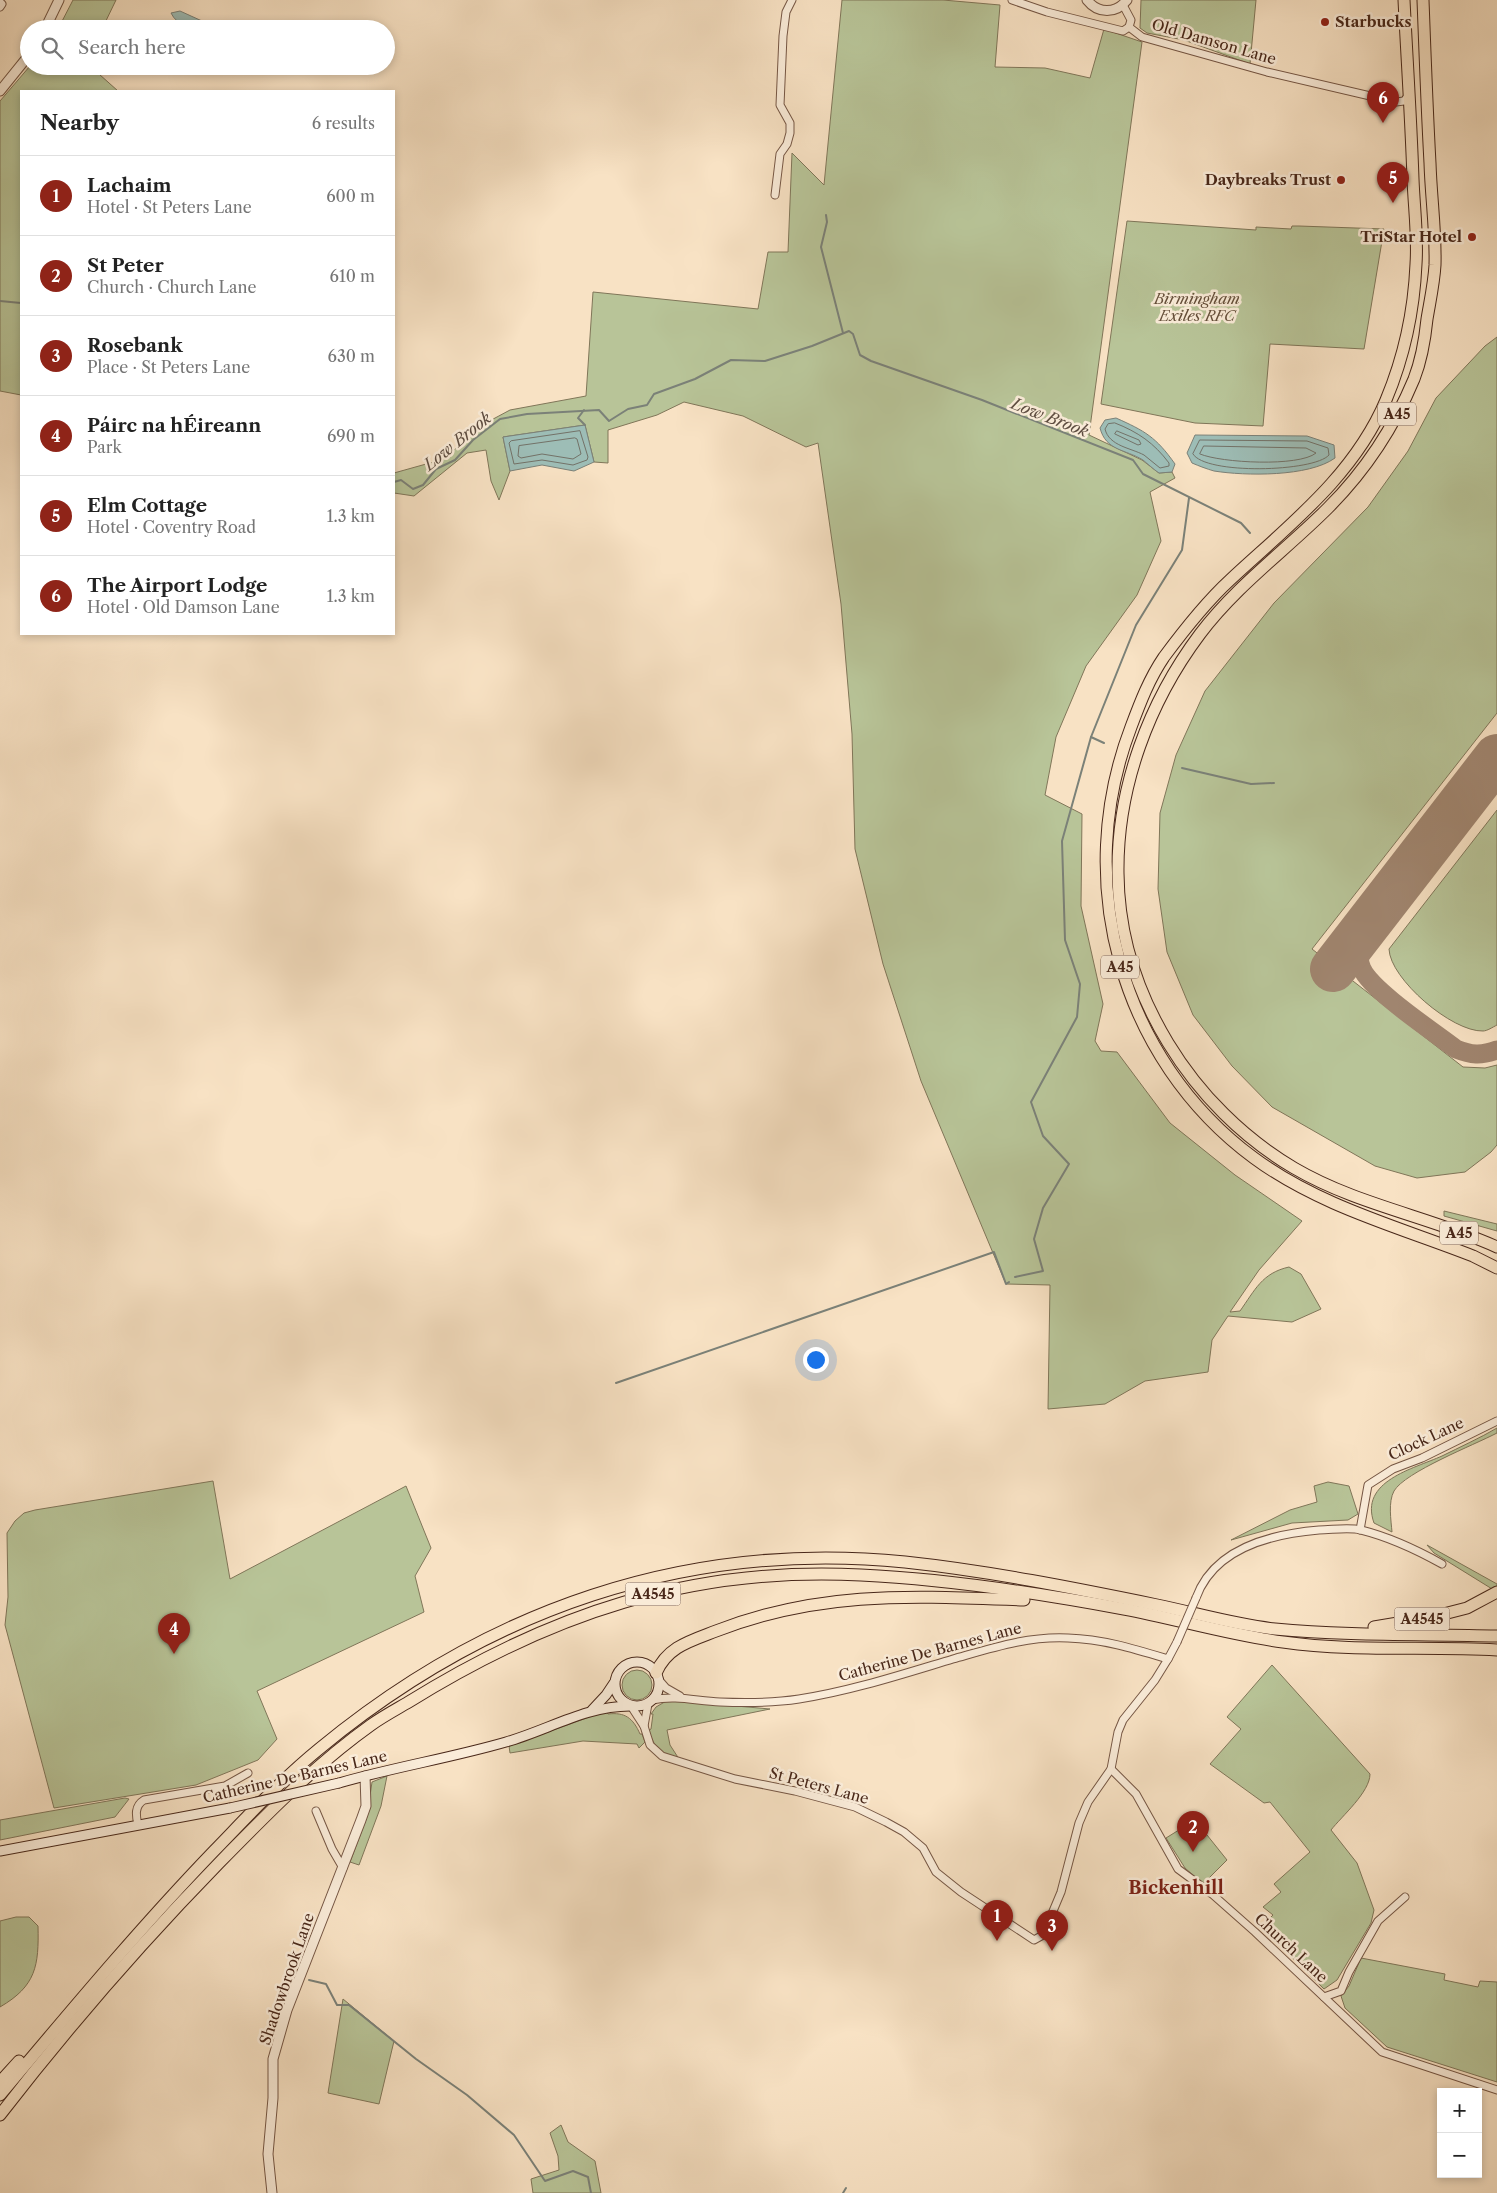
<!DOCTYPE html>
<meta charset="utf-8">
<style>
:root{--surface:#fff;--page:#f2f2f2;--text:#222;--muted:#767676;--line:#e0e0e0;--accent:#8f2418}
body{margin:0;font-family:"Libre Caslon Text",serif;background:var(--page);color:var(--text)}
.controls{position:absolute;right:15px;bottom:15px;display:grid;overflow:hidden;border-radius:0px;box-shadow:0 2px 8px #0003}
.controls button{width:45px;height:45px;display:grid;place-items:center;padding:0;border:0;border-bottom:1px solid var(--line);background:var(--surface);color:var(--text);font:25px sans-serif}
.you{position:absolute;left:815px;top:1359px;width:18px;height:18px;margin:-12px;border:4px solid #fff;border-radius:50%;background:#1a73e8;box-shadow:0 0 0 8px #1a73e833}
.badge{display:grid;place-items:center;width:32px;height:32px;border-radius:50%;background:var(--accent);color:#fff;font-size:16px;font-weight:700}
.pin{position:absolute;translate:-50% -41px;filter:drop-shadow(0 1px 2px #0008)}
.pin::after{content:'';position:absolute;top:26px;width:18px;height:15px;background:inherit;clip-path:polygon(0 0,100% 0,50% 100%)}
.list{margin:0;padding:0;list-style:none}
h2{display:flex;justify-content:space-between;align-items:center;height:65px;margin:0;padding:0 20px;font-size:21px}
h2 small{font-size:16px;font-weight:400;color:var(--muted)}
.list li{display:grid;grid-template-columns:32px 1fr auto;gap:15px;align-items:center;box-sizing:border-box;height:80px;padding:0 20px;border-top:1px solid var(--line)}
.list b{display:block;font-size:19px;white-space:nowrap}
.list p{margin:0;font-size:16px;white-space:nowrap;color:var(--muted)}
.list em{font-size:16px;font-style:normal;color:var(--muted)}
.icon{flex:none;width:28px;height:28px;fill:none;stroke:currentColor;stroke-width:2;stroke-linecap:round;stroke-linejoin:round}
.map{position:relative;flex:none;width:1497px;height:2193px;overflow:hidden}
.search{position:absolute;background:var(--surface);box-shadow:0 2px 8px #0003;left:20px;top:20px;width:375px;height:55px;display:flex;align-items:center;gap:12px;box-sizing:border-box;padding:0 18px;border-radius:28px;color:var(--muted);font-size:19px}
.panel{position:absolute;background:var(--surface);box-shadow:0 2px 8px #0003;left:20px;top:90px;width:375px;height:545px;border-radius:0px}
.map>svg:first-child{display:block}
.green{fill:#b8c498;stroke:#807659}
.water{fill:#9dbdb6;stroke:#7b8178}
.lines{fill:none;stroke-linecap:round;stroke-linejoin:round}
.shore{stroke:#737268;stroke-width:1}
.stream{stroke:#7b8178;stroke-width:2}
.taxiway{stroke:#a0856f;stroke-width:19}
.runway{stroke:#a0856f;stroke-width:46}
.minor-casing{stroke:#755644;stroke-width:9}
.tertiary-casing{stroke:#755644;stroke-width:11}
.secondary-casing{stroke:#49281a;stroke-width:11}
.trunk-casing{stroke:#49281a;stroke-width:13}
.minor{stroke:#faecd9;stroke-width:7}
.tertiary{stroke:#faecd9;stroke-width:9}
.secondary{stroke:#faecd9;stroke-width:9}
.trunk{stroke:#f8e2c4;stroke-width:11}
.minor-bridge-casing{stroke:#755644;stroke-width:9;stroke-linecap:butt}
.secondary-bridge-casing{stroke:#49281a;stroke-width:11;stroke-linecap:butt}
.minor-bridge{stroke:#faecd9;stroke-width:7}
.secondary-bridge{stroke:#faecd9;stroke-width:9}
.poi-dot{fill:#8f2418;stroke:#faecd9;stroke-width:2}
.labels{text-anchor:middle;stroke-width:5;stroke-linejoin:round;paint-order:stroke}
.shield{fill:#faecd9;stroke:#7e6353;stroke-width:1}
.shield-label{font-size:14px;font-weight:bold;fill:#49281a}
.poi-label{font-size:15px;font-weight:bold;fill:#49281a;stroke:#faecd9;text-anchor:end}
.street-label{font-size:15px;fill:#49281a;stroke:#faecd9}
.park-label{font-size:15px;font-style:italic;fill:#654f3a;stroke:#faecd9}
.water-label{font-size:16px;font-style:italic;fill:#5e4d41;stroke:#faecd9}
.quarter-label{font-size:18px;font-weight:bold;fill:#7a1f14;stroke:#faecd9}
</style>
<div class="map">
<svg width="1497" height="2193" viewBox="0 0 1497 2193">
<rect width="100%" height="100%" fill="#f8e2c4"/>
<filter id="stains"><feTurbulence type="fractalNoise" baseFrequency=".004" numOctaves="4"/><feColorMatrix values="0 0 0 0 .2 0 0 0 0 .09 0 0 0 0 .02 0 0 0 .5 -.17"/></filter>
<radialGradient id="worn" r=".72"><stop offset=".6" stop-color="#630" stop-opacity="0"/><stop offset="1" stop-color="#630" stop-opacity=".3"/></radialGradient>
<!-- green -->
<g class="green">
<path d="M73,0H116L102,29H58Z"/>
<path d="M842,0H943L1000,5L995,67L1045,68L1090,78L1104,29L1142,42L1089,435L1142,460L1159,473L1172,472L1175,478L1150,492L1161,541L1137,595L1086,666L1056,737L1045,795L1082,814L1081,906L1103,1004L1095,1041L1101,1051L1117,1052L1170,1123L1235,1175L1302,1221L1259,1270L1230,1312L1240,1311C1255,1290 1262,1273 1289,1267L1301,1274L1321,1309L1292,1322L1228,1316L1212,1340L1208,1372L1145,1381L1105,1404L1048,1409L1050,1285L1006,1284L921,1081L883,964L855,849L852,734L841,604L818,443L806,447L743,416L684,402L657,415L608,430V463L594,462L585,425L503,437L510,471L499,500L491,481L486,450L467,453L414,496L394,493V473L444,459L482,425L510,410L586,396L593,292L758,309L768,252H788L792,153L824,185Z"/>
<path d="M1141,0H1256L1250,64L1184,40L1147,33L1140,28Z"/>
<path d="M30,66H90L118,91H21V395L0,391V101Z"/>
<path d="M1127,221L1256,230V227L1291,229L1292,226H1299L1384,229L1364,349L1270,344L1263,426L1195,423L1101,404Z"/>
<path d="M1497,337V713L1312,949L1463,1067L1485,1068L1497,1065V1145L1491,1152L1465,1172L1417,1178L1375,1166L1272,1107L1232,1066L1193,1015L1167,952L1158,889L1160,813L1176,755L1205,691L1274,603L1368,507L1408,451L1436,398L1485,346Z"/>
<path d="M1497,810V1025C1493,1027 1487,1031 1483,1031C1452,1032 1390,979 1389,949Z"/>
<path d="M1444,1211L1497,1224V1231L1444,1216Z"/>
<path d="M1497,1428V1433C1474,1445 1405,1472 1394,1491C1388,1502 1391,1520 1392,1532L1374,1523C1359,1481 1413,1469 1442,1456C1460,1447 1480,1438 1497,1428Z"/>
<path d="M213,1481L230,1579L406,1486L431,1548L415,1576L424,1612L257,1691L277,1739L258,1760L196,1785L54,1808L5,1625L8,1597L7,1533L15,1521L24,1513L35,1510Z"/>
<path d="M1328,1482L1349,1486L1358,1514L1348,1520L1292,1523L1231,1540L1290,1510L1317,1502L1314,1486Z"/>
<path d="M1427,1545L1497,1584V1592L1434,1553Z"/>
<path d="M1272,1665L1370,1774C1370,1792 1342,1816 1331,1830L1357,1863L1374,1910L1371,1923L1337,1980L1324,1989L1261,1927L1273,1915L1263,1907L1281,1892L1274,1884L1310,1852L1270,1802L1264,1803L1210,1764L1241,1729L1227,1717Z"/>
<circle cx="637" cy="1685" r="15"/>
<path d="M668,1700L770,1709L667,1730L670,1745L681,1762L657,1749L648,1731L651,1729L653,1714H651L656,1707Z"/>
<path d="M606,1711L608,1714C625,1712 633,1718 640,1734H642L645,1742L639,1748L637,1744L583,1741L510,1753L509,1746Z"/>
<path d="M387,1776L381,1806L359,1865L350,1862L367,1817L372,1782Z"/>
<path d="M125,1798L129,1799L115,1817L0,1840V1820Z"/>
<path d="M1195,1820L1227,1860L1203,1884L1185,1868L1166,1838Z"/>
<path d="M16,1917H29L38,1926C39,1966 36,1986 0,2007V1921Z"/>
<path d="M1361,1958L1445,1974L1444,1980L1478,1987L1480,1981L1497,1982V2082L1387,2047L1345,2008L1341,1996L1349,1986Z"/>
<path d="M343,1999L394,2041L379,2104L328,2093Z"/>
<path d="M561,2125L568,2142L595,2161L601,2193H533L531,2179L559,2170L558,2156L550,2133Z"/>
</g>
<!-- water -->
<g class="water">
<path d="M180,11L202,21L207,29C193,29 177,26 171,13Z"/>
<path d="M1116,418C1145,431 1156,437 1175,464L1172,472L1159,473C1153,469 1148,464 1143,460C1125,449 1106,451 1100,428L1105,420Z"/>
<path d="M585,425L594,462L574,471L542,465L510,471L503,437Z"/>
<path d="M1195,435L1307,436L1334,445L1335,458C1309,477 1245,476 1214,471C1207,469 1199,466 1192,463L1187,453Z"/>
</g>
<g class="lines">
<!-- shore -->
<g class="shore">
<path d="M1115,423C1138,432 1154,443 1169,463V466L1160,468C1155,464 1149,459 1144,455C1131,448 1109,446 1105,429L1108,424Z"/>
<path d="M580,431L588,457L587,460L573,465L542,460L514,464L509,443L511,441Z"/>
<path d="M1117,431L1139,440L1141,444L1138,445L1115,434Z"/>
<path d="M575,438L577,439L581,454L573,459L542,454L521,458L518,456L519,446Z"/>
<path d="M1200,440L1307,441L1328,448L1329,455C1314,472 1205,475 1193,454Z"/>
<path d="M1204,446L1306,448L1316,453C1299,467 1221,463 1200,454Z"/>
</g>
<!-- stream -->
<g class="stream">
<path d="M826,215L827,222L821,247L843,333"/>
<path d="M0,301L21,303"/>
<path d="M584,410L578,418L585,425"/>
<path d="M394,482L401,480L413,489L423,485L436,469L455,460L473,440L500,419L527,414L599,410L609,421L628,409L647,405L654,394L695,379L731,360L765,361L812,346L849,331L853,334L860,355L871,361L982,400L1133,460L1143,474L1241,523L1250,533"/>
<path d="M1091,737L1104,743"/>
<path d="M1182,768L1251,784L1274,783"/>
<path d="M1015,1277L1043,1271L1034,1239L1043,1208L1069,1164L1043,1136L1031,1102L1077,1017L1080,984L1065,940L1062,841L1091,737L1136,625L1182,550L1189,498"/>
<path d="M616,1383L994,1252L1006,1284L1009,1282"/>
<path d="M309,1980L326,1984L337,2005H349L416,2059L467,2095L514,2135L545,2181L573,2171L588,2177L591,2193"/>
<path d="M843,2193L846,2188"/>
</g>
<!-- taxiway -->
<path class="taxiway" d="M1369,925C1363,939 1355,955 1362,969C1372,991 1434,1032 1456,1049C1471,1055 1481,1056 1497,1050"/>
<!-- runway -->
<path class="runway" d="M1333,969L1497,757"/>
<defs>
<g id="minor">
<path d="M1012,0L1047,12L1123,31L1129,27L1142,37L1267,72L1396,102L1404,101L1409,95"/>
<path d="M0,2L2,4L0,7"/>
<path d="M1123,5L1131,20L1129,27"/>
<path d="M775,195L780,154L787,144L790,133V123L780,105L783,36L786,12L792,0"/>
<path d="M1360,1530L1368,1485L1393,1469L1422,1458L1497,1421"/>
<path d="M1196,1598C1214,1548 1271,1534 1319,1530C1332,1530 1348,1527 1361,1530C1389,1537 1417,1550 1442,1564"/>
<path d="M659,1680L666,1688L680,1696"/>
<path d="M652,1700C676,1695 696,1701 720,1702C746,1703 773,1703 799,1699C851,1691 903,1674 953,1659C992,1648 1028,1636 1068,1638C1103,1639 1135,1649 1168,1659L1177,1642"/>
<path d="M631,1706L644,1726L650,1745L662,1756L735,1779L795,1791L855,1807L886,1822L904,1832L923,1848L936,1872L961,1892L1034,1940L1043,1935L1061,1892L1079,1823L1088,1802L1111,1769L1118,1732L1123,1720L1155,1680L1168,1659"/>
<path d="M644,1726L648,1704"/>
<path d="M1111,1769L1136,1794L1178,1869L1212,1894L1255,1932L1382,2052L1497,2090"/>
<path d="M316,1811L332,1849L343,1868"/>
<path d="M138,1825C136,1816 134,1806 144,1800L225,1786L248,1773"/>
<path d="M1324,1997L1341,1991L1349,1972L1378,1921L1405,1897"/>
</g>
<g id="tertiary">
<path d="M1087,0C1098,14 1116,14 1127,0"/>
<path d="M45,29L59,0"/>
<path d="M0,91L29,55"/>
<path d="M272,2193L268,2154L273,2098V2059L287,2010L361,1820L366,1806L365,1776"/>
</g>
<g id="secondary">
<circle cx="637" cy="1684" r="22"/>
<path d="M592,1710L606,1695L614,1683"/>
<path d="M339,1783C394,1767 451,1758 506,1742C548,1730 586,1706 630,1706"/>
<path d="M0,1851L230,1808"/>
</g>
<g id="trunk">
<path d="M1404,0C1407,60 1411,119 1413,179C1414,207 1418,236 1416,264C1414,310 1404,357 1386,400C1354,476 1288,526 1230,580C1205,603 1184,630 1164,657C1149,679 1140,703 1131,727C1072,881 1120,1059 1254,1158C1319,1206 1399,1227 1473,1256L1497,1268"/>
<path d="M1423,0C1425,54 1427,109 1430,163C1431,197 1436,231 1435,265C1434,283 1430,301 1427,319C1425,339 1421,361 1414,379C1394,427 1364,472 1328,508C1286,550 1236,586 1200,634C1149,702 1117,787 1118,873C1119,993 1192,1108 1294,1168C1357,1205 1431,1217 1497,1247"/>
<path d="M1374,1627L1428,1618L1467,1608L1497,1592"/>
<path d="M656,1673C667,1647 690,1641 716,1631C821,1590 914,1596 1024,1600"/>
<path d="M0,2082L19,2061"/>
<path d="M0,2095C70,2012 139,1929 214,1851C248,1816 281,1780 319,1749C487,1610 685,1540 905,1562C989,1571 1074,1588 1157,1605C1196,1613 1236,1625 1275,1629C1348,1636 1423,1634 1497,1636"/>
<path d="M0,2115C68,2027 141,1943 219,1863C267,1814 315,1765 371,1725C382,1717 395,1710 407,1703C550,1614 691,1566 861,1575C948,1579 1038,1593 1124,1609C1177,1619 1230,1635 1283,1642C1354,1652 1426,1646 1497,1650"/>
</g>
</defs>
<!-- minor casing -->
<use href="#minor" class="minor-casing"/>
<!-- tertiary casing -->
<use href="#tertiary" class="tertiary-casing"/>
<!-- secondary casing -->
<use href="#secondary" class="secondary-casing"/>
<!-- trunk casing -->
<use href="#trunk" class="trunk-casing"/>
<!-- minor -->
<use href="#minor" class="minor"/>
<!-- tertiary -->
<use href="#tertiary" class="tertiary"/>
<!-- secondary -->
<use href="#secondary" class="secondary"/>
<!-- trunk -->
<use href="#trunk" class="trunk"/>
<defs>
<path id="minor-bridge" d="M1177,1642L1196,1598"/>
<path id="secondary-bridge" d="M230,1808L339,1783"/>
</defs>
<!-- minor-bridge casing -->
<use href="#minor-bridge" class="minor-bridge-casing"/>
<!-- secondary-bridge casing -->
<use href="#secondary-bridge" class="secondary-bridge-casing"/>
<!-- minor-bridge -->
<use href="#minor-bridge" class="minor-bridge"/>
<!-- secondary-bridge -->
<use href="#secondary-bridge" class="secondary-bridge"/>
</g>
<!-- markers -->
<g class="poi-dot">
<circle cx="1325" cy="22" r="5"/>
<circle cx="1341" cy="180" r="5"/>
<circle cx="1472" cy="237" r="5"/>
</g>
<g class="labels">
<!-- shield labels -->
<g class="shield">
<rect x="1378" y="402.5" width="38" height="23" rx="4"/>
<rect x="1101" y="955.5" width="38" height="23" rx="4"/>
<rect x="1440" y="1221.5" width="38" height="23" rx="4"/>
<rect x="625.5" y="1582.5" width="55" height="23" rx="4"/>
<rect x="1394.5" y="1607.5" width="55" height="23" rx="4"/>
</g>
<g class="shield-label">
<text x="1397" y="419">A45</text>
<text x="1120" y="972">A45</text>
<text x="1459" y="1238">A45</text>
<text x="653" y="1599">A4545</text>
<text x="1422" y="1624">A4545</text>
</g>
<!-- poi labels -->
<g class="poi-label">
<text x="1335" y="27" text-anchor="start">Starbucks</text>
<text x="1331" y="185">Daybreaks Trust</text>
<text x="1462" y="242">TriStar Hotel</text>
</g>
<!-- street labels -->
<g class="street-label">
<text transform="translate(1214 42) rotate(16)" y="5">Old Damson Lane</text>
<text transform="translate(1426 1439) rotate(-25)" y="5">Clock Lane</text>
<text transform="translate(930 1652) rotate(-15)" y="5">Catherine De Barnes Lane</text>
<text transform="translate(295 1777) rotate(-13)" y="5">Catherine De Barnes Lane</text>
<text transform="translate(819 1786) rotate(15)" y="5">St Peters Lane</text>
<text transform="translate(1291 1948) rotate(43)" y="5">Church Lane</text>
<text transform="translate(287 1979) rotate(-71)" y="5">Shadowbrook Lane</text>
</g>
<!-- park labels -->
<g class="park-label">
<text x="1197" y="304">Birmingham<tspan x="1197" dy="17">Exiles RFC</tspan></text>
</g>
<!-- water labels -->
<g class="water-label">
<text transform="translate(1050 417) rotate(21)" y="6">Low Brook</text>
<text transform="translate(457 441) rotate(-39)" y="6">Low Brook</text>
</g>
<!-- quarter labels -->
<g class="quarter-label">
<text x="1176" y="1894">Bickenhill</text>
</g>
</g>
<rect width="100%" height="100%" filter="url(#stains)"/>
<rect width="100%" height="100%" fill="url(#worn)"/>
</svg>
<div class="controls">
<button>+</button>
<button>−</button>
</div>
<div class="you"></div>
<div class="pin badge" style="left:997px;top:1941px">1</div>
<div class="pin badge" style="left:1193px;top:1852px">2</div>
<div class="pin badge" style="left:1052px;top:1951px">3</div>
<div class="pin badge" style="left:174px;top:1654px">4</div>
<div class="pin badge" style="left:1393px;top:203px">5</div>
<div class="pin badge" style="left:1383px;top:123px">6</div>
<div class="search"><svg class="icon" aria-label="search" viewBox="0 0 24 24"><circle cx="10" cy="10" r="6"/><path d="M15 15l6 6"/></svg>Search here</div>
<section class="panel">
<h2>Nearby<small>6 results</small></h2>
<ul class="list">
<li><span class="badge">1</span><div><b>Lachaim</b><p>Hotel · St Peters Lane</p></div><em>600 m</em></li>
<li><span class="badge">2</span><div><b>St Peter</b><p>Church · Church Lane</p></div><em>610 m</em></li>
<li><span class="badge">3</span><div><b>Rosebank</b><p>Place · St Peters Lane</p></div><em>630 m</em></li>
<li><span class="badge">4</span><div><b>Páirc na hÉireann</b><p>Park</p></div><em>690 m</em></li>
<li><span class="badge">5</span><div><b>Elm Cottage</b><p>Hotel · Coventry Road</p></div><em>1.3 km</em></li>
<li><span class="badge">6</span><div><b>The Airport Lodge</b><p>Hotel · Old Damson Lane</p></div><em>1.3 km</em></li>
</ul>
</section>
</div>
